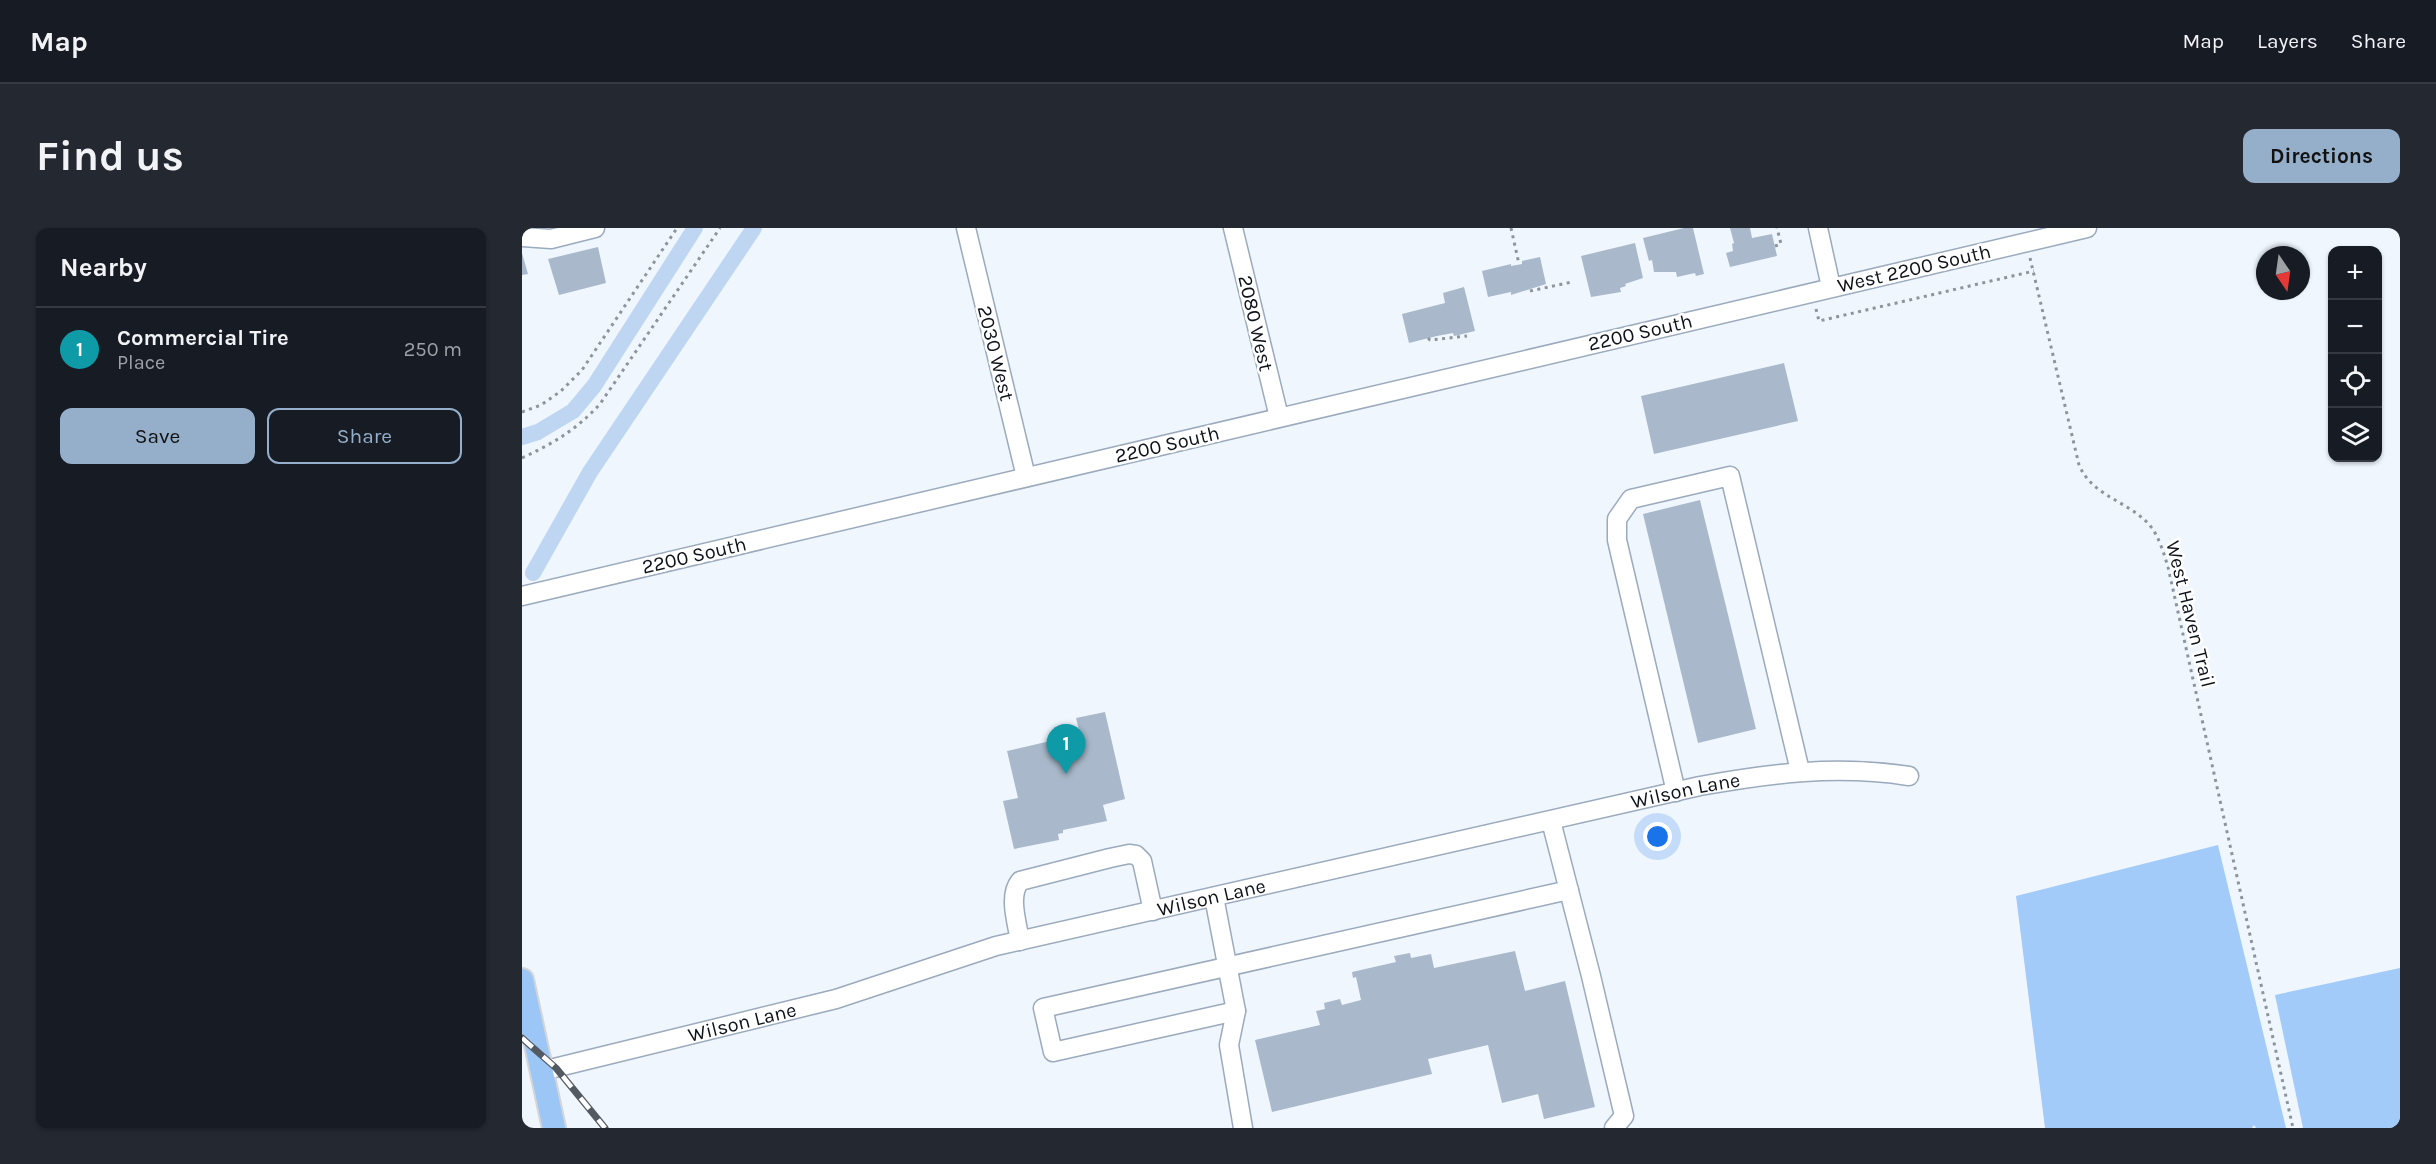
<!DOCTYPE html>
<meta charset="utf-8">
<style>
:root{--surface:#171b24;--page:#242831;--text:#f1f3f6;--muted:#9ea1a6;--line:#363941;--accent:#95aec9}
body{margin:0;font-family:Karla,sans-serif;background:var(--page);color:var(--text)}
.controls{position:absolute;right:18px;top:18px;display:grid;overflow:hidden;border-radius:12px;box-shadow:0 2px 4px #0004}
.controls button{width:54px;height:54px;display:grid;place-items:center;padding:0;border:0;border-bottom:2px solid var(--line);background:var(--surface);color:var(--text);font:30px sans-serif}
.compass{position:absolute;left:1734px;top:18px;width:54px;height:54px;border-radius:50%;background:var(--surface);box-shadow:0 2px 4px #0004;rotate:167deg}
.you{position:absolute;left:1136px;top:609px;width:21px;height:21px;margin:-15px;border:4px solid #fff;border-radius:50%;background:#1a73e8;box-shadow:0 0 0 9px #1a73e833}
.badge{display:grid;place-items:center;width:39px;height:39px;border-radius:50%;background:var(--accent);color:#fff;font-size:20px;font-weight:700}
.pin{position:absolute;translate:-50% -50px;filter:drop-shadow(0 2px 3px #0008)}
.pin::after{content:'';position:absolute;top:32px;width:21px;height:18px;background:inherit;clip-path:polygon(0 0,100% 0,50% 100%)}
.list{margin:0;padding:0;list-style:none}
h2{display:flex;justify-content:space-between;align-items:center;height:78px;margin:0;padding:0 24px;font-size:26px}
h2 small{font-size:20px;font-weight:400;color:var(--muted)}
.list li{display:grid;grid-template-columns:39px 1fr auto;gap:18px;align-items:center;box-sizing:border-box;height:84px;padding:0 24px;border-top:2px solid var(--line)}
.list b{display:block;font-size:22px;white-space:nowrap}
.list p{margin:0;font-size:20px;white-space:nowrap;color:var(--muted)}
.list em{font-size:20px;font-style:normal;color:var(--muted)}
.actions{display:flex;gap:12px;padding:18px 24px}
.actions a{flex:1;padding:14px 0;border:2px solid var(--accent);border-radius:12px;text-align:center;font-size:21px;color:var(--accent)}
.actions .main{background:var(--accent);color:#111}
.icon{flex:none;width:33px;height:33px;fill:none;stroke:currentColor;stroke-width:2;stroke-linecap:round;stroke-linejoin:round}
.map{position:relative;flex:none;width:1878px;height:900px;overflow:hidden;border-radius:12px}
header{display:flex;align-items:center;gap:36px;box-sizing:border-box;height:84px;padding:0 30px;background:var(--surface);border-bottom:2px solid var(--line)}
header strong{font-size:28px}
nav{display:flex;gap:33px;margin-inline-start:auto;font-size:21px}
.intro{display:flex;align-items:center;justify-content:space-between;box-sizing:border-box;height:144px;padding:0 36px}
h1{margin:0;font-size:42px}
.button{padding:15px 27px;border-radius:12px;background:var(--accent);color:#111;font-size:21px;font-weight:700}
main{display:flex;gap:36px;padding:0 36px}
aside{flex:1;background:var(--surface);border-radius:12px;box-shadow:0 2px 4px #0004}
.map>svg:first-child{display:block}
.green{fill:#a3cbf9}
.lines{fill:none;stroke-linecap:round;stroke-linejoin:round}
.canal{stroke:#bed6f2;stroke-width:16}
.building{fill:#a9b9cb}
.minor-casing{stroke:#9baabc;stroke-width:21}
.major-casing{stroke:#d4d5d6;stroke-width:26}
.path{stroke:#8d949b;stroke-width:3;stroke-dasharray:3 4.5;stroke-linecap:butt}
.minor{stroke:#fff;stroke-width:18}
.major{stroke:#9bc6f5;stroke-width:22}
.rail-casing{stroke:#545a61;stroke-width:7}
.rail{stroke:#fff;stroke-width:4.5;stroke-dasharray:14;stroke-linecap:butt}
.labels{text-anchor:middle;stroke-width:5;stroke-linejoin:round;paint-order:stroke}
.street-label{font-size:20px;fill:#0e131a;stroke:#fff}
</style>
<header>
<strong>Map</strong>
<nav><a>Map</a><a>Layers</a><a>Share</a></nav>
</header>
<div class="intro"><h1>Find us</h1><a class="button">Directions</a></div>
<main>
<aside>
<h2>Nearby<small></small></h2>
<ul class="list">
<li><span class="badge" style="background:#0f9aa8">1</span><div><b>Commercial Tire</b><p>Place</p></div><em>250 m</em></li>
</ul>
<div class="actions"><a class="main">Save</a><a>Share</a></div>
</aside>
<div class="map">
<svg width="1878" height="900" viewBox="0 0 1878 900">
<rect width="100%" height="100%" fill="#eff6fe"/>
<!-- green -->
<g class="green">
<path d="M1696,617L1764,900H1734L1732,897L1730,900H1523L1494,668Z"/>
<path d="M1878,740V900H1781L1753,767Z"/>
</g>
<g class="lines">
<!-- canal -->
<g class="canal">
<path d="M0,209L16,204L51,183L72,158L173,0"/>
<path d="M11,345L68,244L232,0"/>
</g>
</g>
<!-- building -->
<g class="building">
<path d="M1162,0H1171L1182,46L1174,48L1173,45L1155,49L1154,44H1132L1130,32L1127,33L1121,10Z"/>
<path d="M1208,0H1228L1230,10L1250,6L1255,28L1208,39L1204,25L1211,23L1210,16L1212,15Z"/>
<path d="M1113,15L1121,50L1103,56L1104,58L1098,60L1099,64L1069,69L1059,28Z"/>
<path d="M76,19L84,55L37,67L26,31Z"/>
<path d="M0,25L6,46L0,47Z"/>
<path d="M1018,29L1024,56L989,67V64L966,69L960,43L989,36V38L1000,36V33Z"/>
<path d="M942,59L953,103L932,108L931,105L915,108L887,115L880,86L923,75L921,65Z"/>
<path d="M1262,135L1276,193L1132,226L1119,168Z"/>
<path d="M1178,272L1234,501L1176,515L1121,286Z"/>
<path d="M583,484L603,571L581,577L585,593L541,602V605L536,606L537,612L492,621L481,573L496,570L485,523L558,506L554,490Z"/>
<path d="M993,723L1003,763L1043,753L1073,879L1022,891L1016,866L980,875L966,817L906,831L910,846L750,884L733,812L798,797L794,783L803,781L802,775L818,771L820,777L839,772L834,749L831,750L830,744L874,734L872,728L888,725L889,730L909,726L912,740Z"/>
</g>
<g class="lines">
<defs>
<g id="minor">
<path d="M444,0L504,249"/>
<path d="M711,0L757,189"/>
<path d="M1296,0L1309,59"/>
<path d="M0,9L29,11L73,0"/>
<path d="M0,368L1565,0"/>
<path d="M1154,564L1095,312V291L1109,271L1208,248L1278,543"/>
<path d="M1029,593L1069,748L1102,888L1092,900"/>
<path d="M692,669L714,783L707,817L721,900"/>
<path d="M498,713C495,694 486,668 498,653L588,630L607,626L614,627L620,633L631,683"/>
<path d="M714,783L531,824L521,780L1047,662"/>
<path id="s1" d="M20,843L314,771L474,718L1178,558C1250,545 1314,537 1387,548"/>
</g>
<path id="major" d="M0,752L32,900"/>
</defs>
<!-- minor casing -->
<use href="#minor" class="minor-casing"/>
<!-- major casing -->
<use href="#major" class="major-casing"/>
<!-- path -->
<g class="path">
<path d="M989,0L997,36"/>
<path d="M1253,18L1259,16L1255,0"/>
<path d="M1508,30L1557,237C1571,270 1609,273 1630,300C1638,312 1642,326 1646,339L1771,900"/>
<path d="M1008,63L1050,54"/>
<path d="M1294,81L1297,93L1512,43"/>
<path d="M906,110L908,112L945,108"/>
<path d="M0,184L19,177L39,163L60,142L155,0"/>
<path d="M0,230C32,215 54,202 78,176L198,0"/>
</g>
<!-- minor -->
<use href="#minor" class="minor"/>
<!-- major -->
<use href="#major" class="major"/>
<defs>
<path id="rail" d="M0,810L34,840L83,900"/>
</defs>
<!-- rail casing -->
<use href="#rail" class="rail-casing"/>
<!-- rail -->
<use href="#rail" class="rail"/>
</g>
<g class="labels">
<!-- street labels -->
<g class="street-label">
<text transform="translate(1392 40) rotate(-13)" y="7">West 2200 South</text>
<text transform="translate(734 95) rotate(77)" y="7">2080 West</text>
<text transform="translate(1118 104) rotate(-13)" y="7">2200 South</text>
<text transform="translate(474 125) rotate(76)" y="7">2030 West</text>
<text transform="translate(645 216) rotate(-13)" y="7">2200 South</text>
<text transform="translate(172 327) rotate(-13)" y="7">2200 South</text>
<text transform="translate(1669 386) rotate(76)" y="7">West Haven Trail</text>
<text dy="7" stroke="none"><textPath href="#s1" startOffset="1178">Wilson Lane</textPath></text>
<text dy="7" stroke="none"><textPath href="#s1" startOffset="692">Wilson Lane</textPath></text>
<text dy="7" stroke="none"><textPath href="#s1" startOffset="206">Wilson Lane</textPath></text>
</g>
</g>
</svg>
<div class="controls">
<button>+</button>
<button>−</button>
<button><svg class="icon" aria-label="locate" viewBox="0 0 24 24"><circle cx="12" cy="12" r="6"/><path d="M12 2v4M12 18v4M2 12h4M18 12h4"/></svg></button>
<button><svg class="icon" aria-label="layers" viewBox="0 0 24 24"><path d="M12 4l9 5-9 5-9-5zM3 14l9 5 9-5"/></svg></button>
</div>
<svg class="compass" viewBox="-18 -18 36 36"><path d="M0-13l5 13h-10z" fill="#e53935"/><path d="M0 13l5-13h-10z" fill="#9ea1a6"/></svg>
<div class="you"></div>
<div class="pin badge" style="left:544px;top:546px;background:#0f9aa8">1</div>
</div>
</main>
